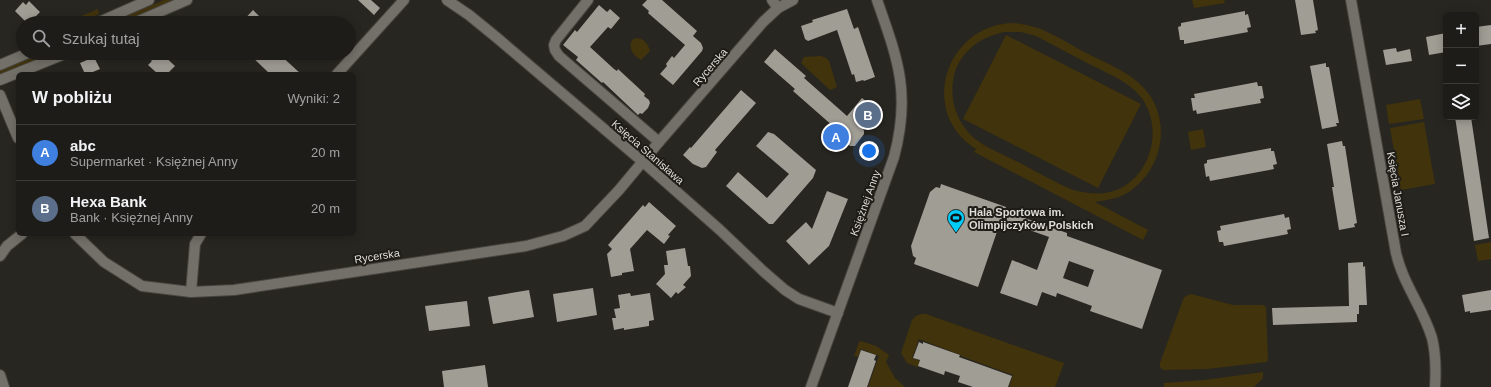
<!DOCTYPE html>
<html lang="pl">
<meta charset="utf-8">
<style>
:root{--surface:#1e1c18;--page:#2b2925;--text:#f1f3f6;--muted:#a1a1a2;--line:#3c3a37;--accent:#00cbf9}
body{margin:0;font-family:Arial,sans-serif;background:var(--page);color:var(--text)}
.controls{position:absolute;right:12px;top:12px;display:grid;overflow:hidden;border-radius:6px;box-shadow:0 2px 10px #0003}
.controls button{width:36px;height:36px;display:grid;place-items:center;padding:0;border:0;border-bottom:1px solid var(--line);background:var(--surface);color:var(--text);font:20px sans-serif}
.you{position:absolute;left:869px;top:151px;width:14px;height:14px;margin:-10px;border:3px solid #fff;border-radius:50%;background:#1a73e8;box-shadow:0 0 0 6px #1a73e833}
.badge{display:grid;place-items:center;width:26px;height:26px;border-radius:50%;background:var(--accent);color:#fff;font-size:13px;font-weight:700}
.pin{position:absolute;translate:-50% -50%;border:2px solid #fff;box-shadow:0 1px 4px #0006}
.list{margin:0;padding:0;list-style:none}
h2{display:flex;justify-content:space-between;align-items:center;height:52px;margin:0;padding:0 16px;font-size:17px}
h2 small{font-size:13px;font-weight:400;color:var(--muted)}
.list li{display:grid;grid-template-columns:26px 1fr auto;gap:12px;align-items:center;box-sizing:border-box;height:56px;padding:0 16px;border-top:1px solid var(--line)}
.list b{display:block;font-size:15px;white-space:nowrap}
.list p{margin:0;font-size:13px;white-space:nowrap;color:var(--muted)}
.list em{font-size:13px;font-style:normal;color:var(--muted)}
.icon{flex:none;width:22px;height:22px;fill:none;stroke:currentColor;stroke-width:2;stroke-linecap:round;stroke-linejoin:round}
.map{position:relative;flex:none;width:1491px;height:387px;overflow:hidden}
.search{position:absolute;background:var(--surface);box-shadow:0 2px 10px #0003;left:16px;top:16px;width:340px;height:44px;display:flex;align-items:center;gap:10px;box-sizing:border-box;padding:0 14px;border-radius:22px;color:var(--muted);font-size:15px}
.panel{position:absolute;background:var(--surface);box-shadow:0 2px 10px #0003;left:16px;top:72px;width:340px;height:164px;border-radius:6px}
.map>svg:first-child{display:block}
.green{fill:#41330b;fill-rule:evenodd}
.building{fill:#a09d95;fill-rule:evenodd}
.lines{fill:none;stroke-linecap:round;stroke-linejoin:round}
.minor-casing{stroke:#47453f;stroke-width:12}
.secondary-casing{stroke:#47453f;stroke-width:12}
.minor{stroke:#727068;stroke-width:10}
.secondary{stroke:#727068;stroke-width:10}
.labels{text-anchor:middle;stroke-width:4;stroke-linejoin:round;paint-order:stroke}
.street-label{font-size:11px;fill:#dfddd9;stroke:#1e1c16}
.poi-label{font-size:11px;font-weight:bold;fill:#dfddd9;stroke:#1e1c16;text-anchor:start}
</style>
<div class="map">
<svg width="1491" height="387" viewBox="0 0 1491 387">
<rect width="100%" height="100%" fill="#282620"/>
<!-- green -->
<g class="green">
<path d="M164,0H173L121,23H111Z"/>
<path d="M1192,0H1224L1225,3L1194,8Z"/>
<path d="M98,9L99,14L81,23H64Z"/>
<path d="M1014,23C1023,24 1032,26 1041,29C1055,35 1070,44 1084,52C1104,62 1128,71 1144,88C1173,120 1163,171 1127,193C1117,199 1106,200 1095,202L1148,230L1143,240L974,152L976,149C917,112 946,24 1014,23ZM1004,32H1021L1036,36C1054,45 1071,55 1089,64C1107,73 1128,81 1140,96C1166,128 1150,182 1110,192C1098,195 1085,193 1073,190C1056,183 1039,173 1022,164C1007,156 987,149 974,138C955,122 947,93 956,69C965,48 982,37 1004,32Z"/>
<path d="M1006,35L1141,104L1098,188L963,119Z"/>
<path d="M636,38C644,38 648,44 650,51L641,60C633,56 628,48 632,40Z"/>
<path d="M42,53H53L0,74V71Z"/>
<path d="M821,56L826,58L829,61L837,87L830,90L801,63L804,57Z"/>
<path d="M1420,99L1424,119L1389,124L1386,105Z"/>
<path d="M1424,122L1435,184L1401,190L1390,128Z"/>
<path d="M1203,129L1206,147L1191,150L1188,132Z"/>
<path d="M1491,242V259L1478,261L1475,245Z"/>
<path d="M1191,294L1233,305H1263L1266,307L1268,360L1266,362L1207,369L1163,370L1160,367V363L1184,297Z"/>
<path d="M921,314H926L1064,363L1055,387H1009L1013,375L961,356V355L919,339L912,358L920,361L918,366L917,367L907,363L901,353L912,320L916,316Z"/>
<path d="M861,341L876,346L889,355L886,362L895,378L905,387H868L879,356L861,349L858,357L854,356L859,342Z"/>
<path d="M1263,372V378L1254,387H1164V383L1205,380Z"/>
</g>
<!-- building -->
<g class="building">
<path d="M358,0H371L380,8L374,15Z"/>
<path d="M647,0H662L697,31L693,36L701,43L703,48L702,51L673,85L660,74L667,66L666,64L672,56L674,58L685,45L648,13L649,11L642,5Z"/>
<path d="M1295,0H1313L1318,30L1315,31L1316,33L1301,35Z"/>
<path d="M29,1L40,12L29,23H27L15,11L23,2L26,5Z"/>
<path d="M599,5L607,12L610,9L620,18L611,29L608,27L590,47L614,69L617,71L618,69L645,94L644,96L649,100L650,103L648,108L642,114L640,113L638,115L603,82L602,83L576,60L578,57L563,45L575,30L577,32Z"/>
<path d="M847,9L854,29L858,27L875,77L864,81L863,80L856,82L854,74L852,75L837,30L808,41L805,39L801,26L813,22L812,20Z"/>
<path d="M253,10L266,23H241Z"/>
<path d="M1245,11V15L1248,14L1251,27L1247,28L1248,32L1184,44V40H1180L1178,27L1181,26V23Z"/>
<path d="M1491,25V44L1476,46V27Z"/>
<path d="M1446,33V52L1429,55L1426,37Z"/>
<path d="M1396,48L1397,52L1410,49L1412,61L1386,65L1383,50Z"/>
<path d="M775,49L806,76L804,78L847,116L862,98L875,109L860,127L864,130V134L855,146H850L841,138L842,134L793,91L795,89L764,62Z"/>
<path d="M153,53H161L175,66L167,74H158L148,65L152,61L149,58Z"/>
<path d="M248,53H278L301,74H270Z"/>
<path d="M94,57L100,69L88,74H85L80,63Z"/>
<path d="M1326,63V67H1329L1339,123H1336L1337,126L1322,129L1310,66Z"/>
<path d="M1257,82L1258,86H1262L1264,98L1260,99L1261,103L1197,114L1196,110L1193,111L1191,98H1195L1194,94Z"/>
<path d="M741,90L756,103L715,150L717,152L706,167L702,168L693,164L683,155L690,147L691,148Z"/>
<path d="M1455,117H1471L1489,238L1474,241Z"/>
<path d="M768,132L774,134L816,170L813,178L773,224H769L726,186L738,172L767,198L789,174L756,146Z"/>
<path d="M1342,141L1343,146H1345L1357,223L1354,224L1355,227L1339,230L1332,187H1334L1327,144Z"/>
<path d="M1271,148V151H1274L1277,164L1273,165L1274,169L1210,181L1209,176L1206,177L1204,164L1207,163V160Z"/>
<path d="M941,184L1006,207L1005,211L1067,233V236L1162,270L1142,329L1090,311L1092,306L1057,293L1056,297L1042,292L1037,306L1000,293L1012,260L1037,270L1049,237L1001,220L978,287L914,264L916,258L913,256L911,246L930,192L936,187L940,188ZM1069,261L1094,270L1088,287L1063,278Z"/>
<path d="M827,191L848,199L829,246L809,265L786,241L806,222L812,229Z"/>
<path d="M649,202L676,226L668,235L670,236L664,244L647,230L630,249L634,271L622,273V275L611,277L607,254L612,249L608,245L643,205L645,207Z"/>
<path d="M1284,214L1285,218L1289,217L1291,229L1287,230L1288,234L1224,246L1223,242H1219L1217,231L1221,230L1220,226Z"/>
<path d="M685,248L688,266H690L691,276L683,285L686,287L678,294L676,292L671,298L656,284L665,274L664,265H668L666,251Z"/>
<path d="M1363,262V267L1365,266L1367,305H1359V314H1357V322L1273,325L1272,308L1349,306L1348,263Z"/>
<path d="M593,288L597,315L557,322L553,294Z"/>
<path d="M529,290L534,317L493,324L488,297Z"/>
<path d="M1491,290V310L1470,313V311L1465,312L1462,295Z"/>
<path d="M630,293L631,296L650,293L654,320L649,321V326L624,330V328L614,330L612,318H616L614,309L620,308L618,295Z"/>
<path d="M467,301L470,326L429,331L425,306Z"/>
<path d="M919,342L923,344V342L960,355L959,357L1012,376L1008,387H973L958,382L960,376L945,371L944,375L918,366L920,360L913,358Z"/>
<path d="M861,350L876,355L874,360L876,361L867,387H848Z"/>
<path d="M485,365L488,387H444L442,371Z"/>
</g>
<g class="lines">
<defs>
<g id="minor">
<path d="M447,0L469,15L496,37L643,162L720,230L763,271L785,290L799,299L838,313"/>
<path d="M588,0L556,40L554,45L555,50L559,56L659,142L763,22L778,8L793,0"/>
<path d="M772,0L778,8"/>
<path d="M1351,0L1396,253C1403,284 1423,308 1432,338C1436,354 1436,371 1435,387"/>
<path d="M337,74L404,0"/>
<path d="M0,95L18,138"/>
<path d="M75,234L104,262L142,286L191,292L234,290L526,246L563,236L585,226L619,190L659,142"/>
<path d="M0,256L7,246L22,234"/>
<path d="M191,292L195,244L201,234"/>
<path d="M0,375L4,387"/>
<path d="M811,387L894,157C911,93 898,60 877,0"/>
</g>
<g id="secondary">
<path d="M97,23L149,0"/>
<path d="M134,23L187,0"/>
<path d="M0,65L28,53"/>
<path d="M0,80L67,53"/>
</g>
</defs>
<!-- minor casing -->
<use href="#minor" class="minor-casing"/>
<!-- secondary casing -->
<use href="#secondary" class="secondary-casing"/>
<!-- minor -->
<use href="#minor" class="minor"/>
<!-- secondary -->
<use href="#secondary" class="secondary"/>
</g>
<!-- icons -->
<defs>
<symbol id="stadium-pin" viewBox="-11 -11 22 30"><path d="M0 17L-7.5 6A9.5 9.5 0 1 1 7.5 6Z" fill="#00cbf9" stroke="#1e1c16"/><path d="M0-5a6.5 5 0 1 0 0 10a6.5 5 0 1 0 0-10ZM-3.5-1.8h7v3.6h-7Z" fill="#111"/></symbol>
</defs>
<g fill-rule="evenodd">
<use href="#stadium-pin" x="946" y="208" width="20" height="27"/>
</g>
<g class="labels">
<!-- street labels -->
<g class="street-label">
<text transform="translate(710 67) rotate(-49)" y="4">Rycerska</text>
<text transform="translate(648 152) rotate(41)" y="4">Księcia Stanisława</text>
<text transform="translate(1398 194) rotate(80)" y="4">Księcia Janusza I</text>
<text transform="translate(865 203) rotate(-70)" y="4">Księżnej Anny</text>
<text transform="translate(377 256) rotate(-9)" y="4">Rycerska</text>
</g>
<!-- poi labels -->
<g class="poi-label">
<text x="969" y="216">Hala Sportowa im.<tspan x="969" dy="13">Olimpijczyków Polskich</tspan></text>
</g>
</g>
</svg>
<div class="controls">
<button>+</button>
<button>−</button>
<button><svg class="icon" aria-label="layers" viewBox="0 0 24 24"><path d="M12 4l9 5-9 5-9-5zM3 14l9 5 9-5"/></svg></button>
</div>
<div class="you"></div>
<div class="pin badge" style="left:836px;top:137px;background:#3f7fe0">A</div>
<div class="pin badge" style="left:868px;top:115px;background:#5c6f8a">B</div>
<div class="search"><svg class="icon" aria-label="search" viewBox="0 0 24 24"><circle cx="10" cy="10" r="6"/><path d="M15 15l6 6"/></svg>Szukaj tutaj</div>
<section class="panel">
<h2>W pobliżu<small>Wyniki: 2</small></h2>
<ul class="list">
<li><span class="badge" style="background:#3f7fe0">A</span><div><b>abc</b><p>Supermarket · Księżnej Anny</p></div><em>20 m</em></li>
<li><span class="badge" style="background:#5c6f8a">B</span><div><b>Hexa Bank</b><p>Bank · Księżnej Anny</p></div><em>20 m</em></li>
</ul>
</section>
</div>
